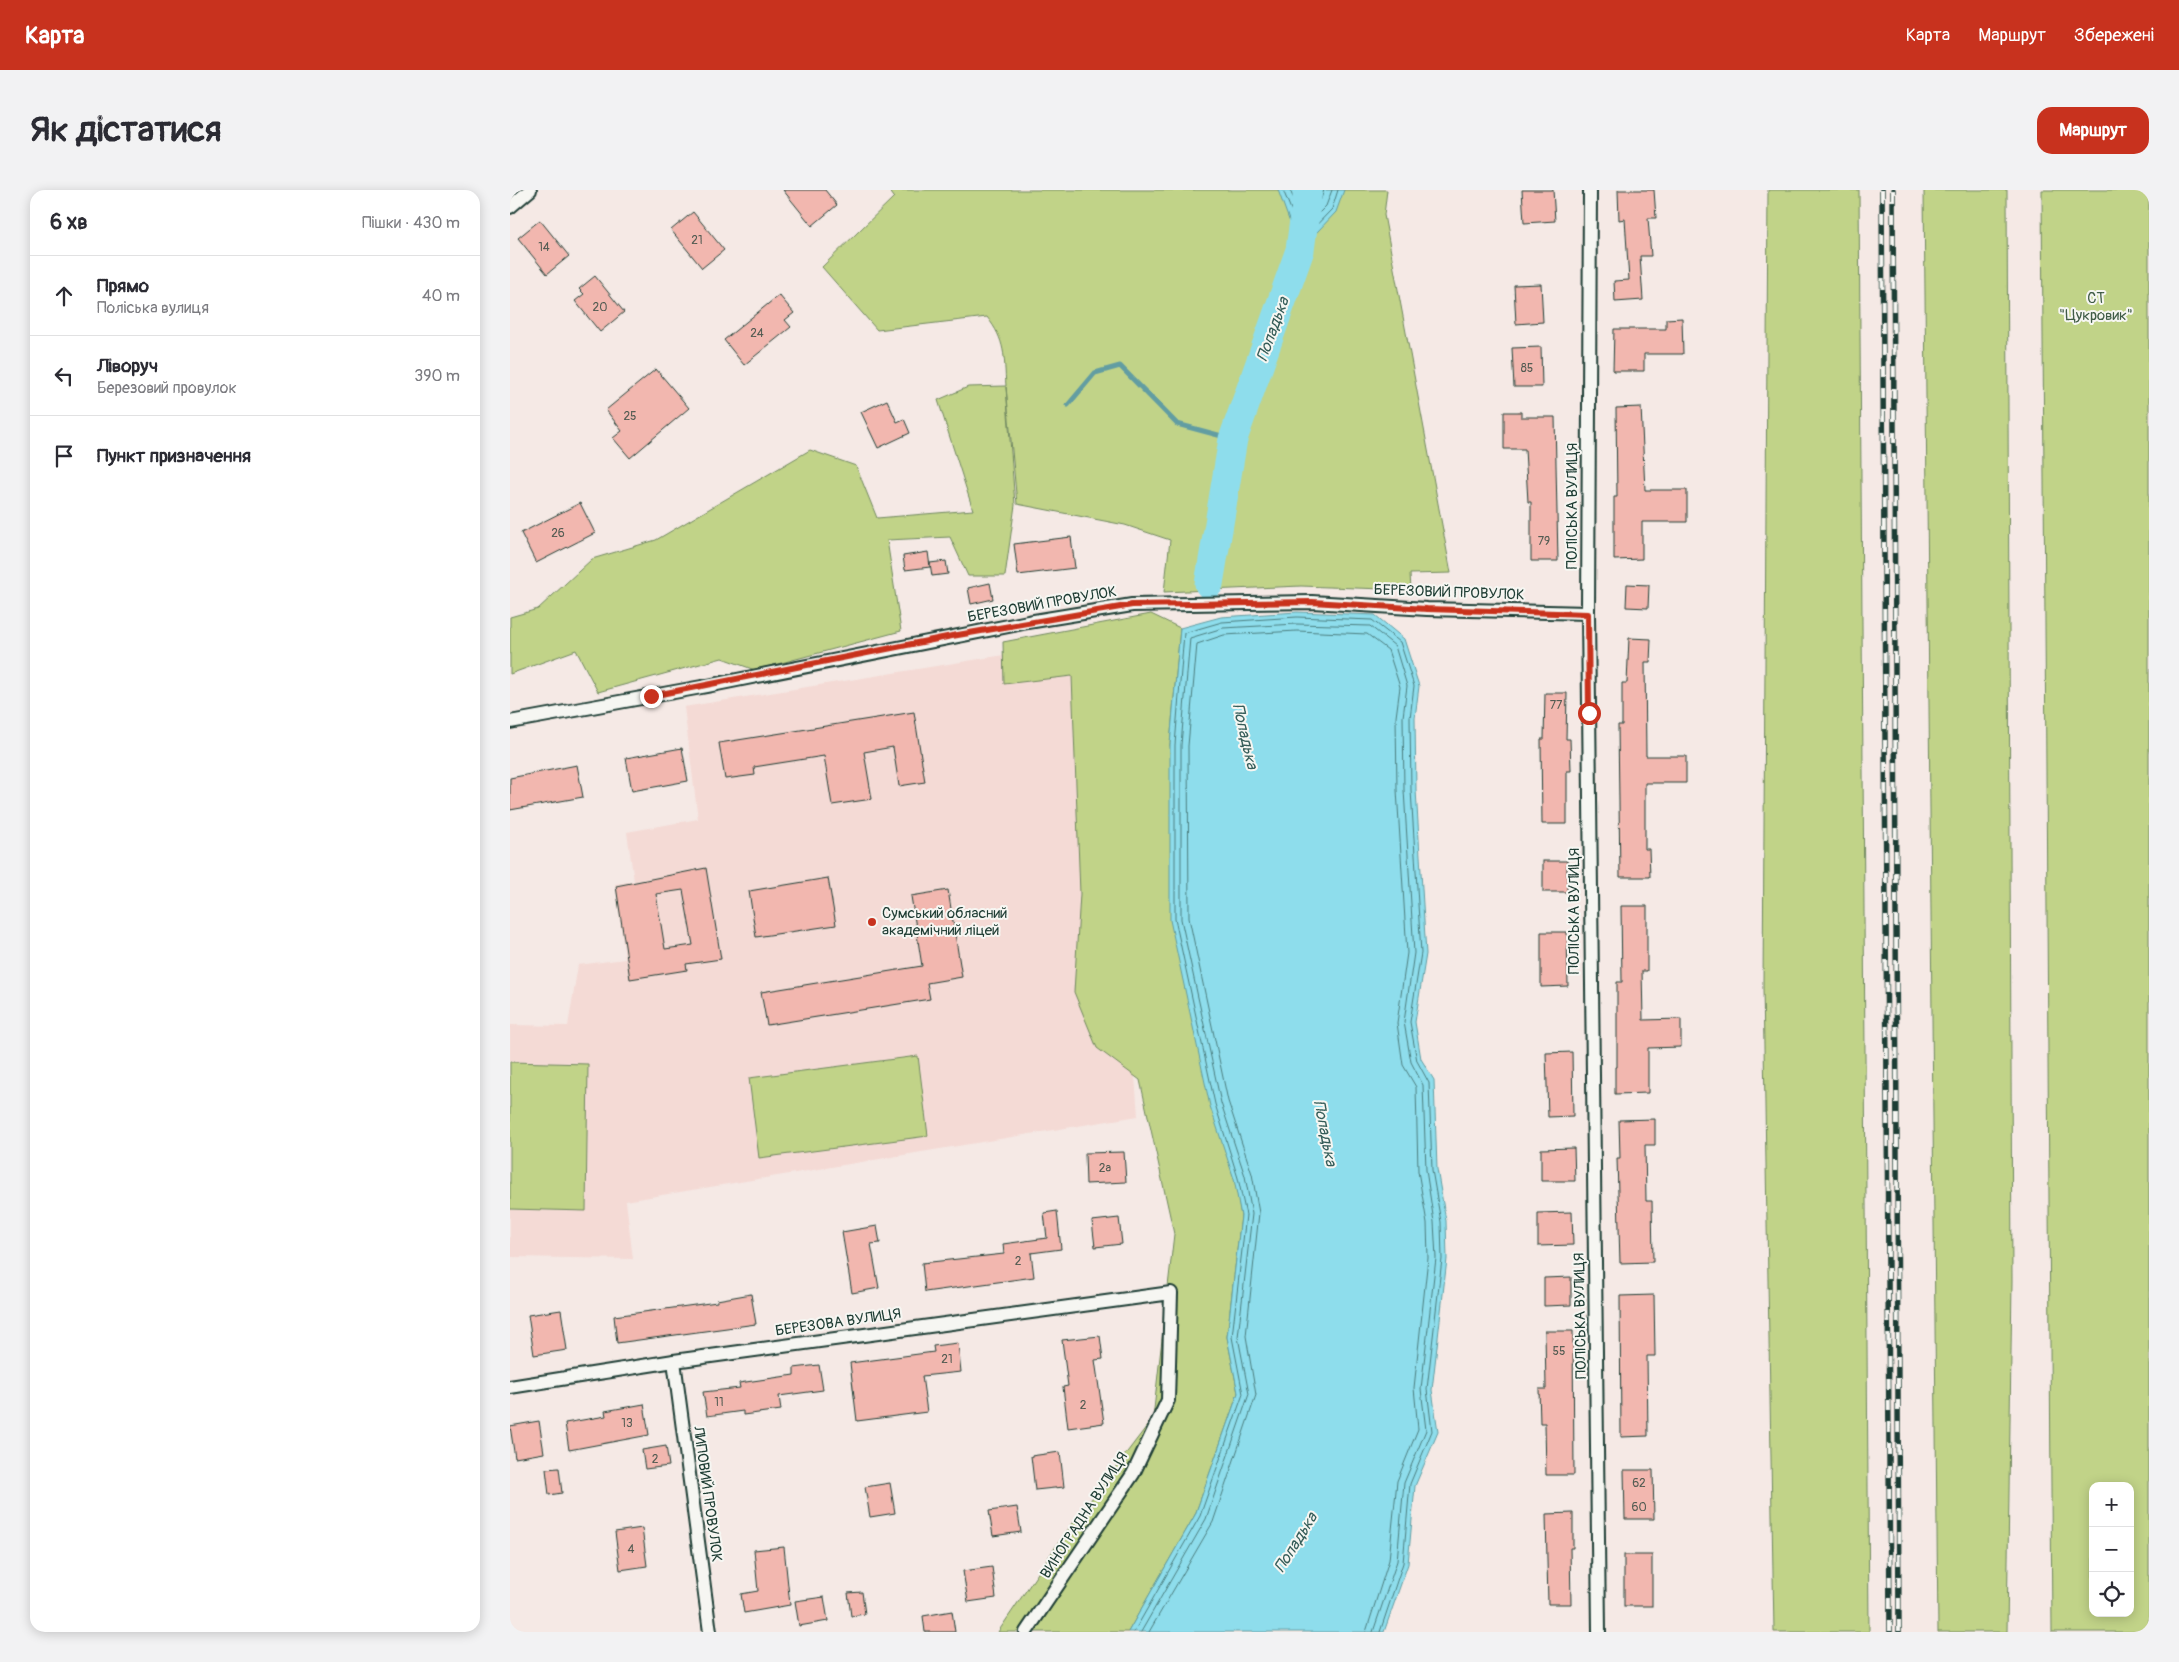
<!DOCTYPE html>
<html lang="uk">
<meta charset="utf-8">
<style>
:root{--surface:#fff;--page:#f2f2f3;--text:#2b2b33;--muted:#7c7c81;--line:#e1e1e2;--accent:#c8321e}
body{margin:0;font-family:Pangolin,sans-serif;background:var(--page);color:var(--text)}
.controls{position:absolute;right:15px;bottom:15px;display:grid;overflow:hidden;border-radius:10px;box-shadow:0 2px 12px #0003}
.controls button{width:45px;height:45px;display:grid;place-items:center;padding:0;border:0;border-bottom:1px solid var(--line);background:var(--surface);color:var(--text);font:25px sans-serif}
.stop{position:absolute;width:15px;height:15px;margin:-11px;border:4px solid #c8321e;border-radius:50%;background:#fff}
.stop.end{background:#c8321e;border-color:#fff;box-shadow:0 1px 5px #0008}
.list{margin:0;padding:0;list-style:none}
h2{display:flex;justify-content:space-between;align-items:center;height:65px;margin:0;padding:0 20px;font-size:21px}
h2 small{font-size:16px;font-weight:400;color:var(--muted)}
.list li{display:grid;grid-template-columns:32px 1fr auto;gap:15px;align-items:center;box-sizing:border-box;height:80px;padding:0 20px;border-top:1px solid var(--line)}
.list b{display:block;font-size:19px;white-space:nowrap}
.list p{margin:0;font-size:16px;white-space:nowrap;color:var(--muted)}
.list em{font-size:16px;font-style:normal;color:var(--muted)}
.icon{flex:none;width:28px;height:28px;fill:none;stroke:currentColor;stroke-width:2;stroke-linecap:round;stroke-linejoin:round}
.map{position:relative;flex:none;width:1639px;height:1442px;overflow:hidden;border-radius:15px}
header{display:flex;align-items:center;gap:30px;box-sizing:border-box;height:70px;padding:0 25px;background:var(--accent);color:#fff}
header strong{font-size:24px}
nav{display:flex;gap:28px;margin-inline-start:auto;font-size:18px}
.intro{display:flex;align-items:center;justify-content:space-between;box-sizing:border-box;height:120px;padding:0 30px}
h1{margin:0;font-size:35px}
.button{padding:12px 22px;border-radius:15px;background:var(--accent);color:#fff;font-size:18px;font-weight:700}
main{display:flex;gap:30px;padding:0 30px}
aside{flex:1;background:var(--surface);border-radius:15px;box-shadow:0 2px 12px #0003}
.map>svg:first-child{display:block}
.built{fill:#f4dad5}
.green{fill:#c1d388;stroke:#70885e;fill-rule:evenodd}
.water{fill:#8eddec;stroke:#629da2}
.lines{fill:none;stroke-linecap:round;stroke-linejoin:round}
.shore{stroke:#4b7d7e;stroke-width:1}
.stream{stroke:#629da2;stroke-width:5}
.river{stroke:#8eddec;stroke-width:29}
.building{fill:#f2b7af;stroke:#1f3d34;fill-rule:evenodd}
.street-casing{stroke:#1f3d34;stroke-width:16}
.street{stroke:#f6f6f2;stroke-width:12}
.rail-casing{stroke:#1f3d34;stroke-width:5.5}
.rail{stroke:#f6f6f2;stroke-width:4;stroke-dasharray:11;stroke-linecap:butt}
.route{stroke:#c8321e;stroke-width:6}
.poi-dot{fill:#c8321e;stroke:#f6f6f2;stroke-width:2}
.labels{text-anchor:middle;stroke-width:4;stroke-linejoin:round;paint-order:stroke}
.number-label{font-size:12px;fill:#545c53}
.park-label{font-size:15px;fill:#3f5b45;stroke:#f6f6f2}
.street-label{font-size:15px;fill:#1f3d34;stroke:#f6f6f2}
.poi-label{font-size:15px;fill:#1f3d34;stroke:#f6f6f2;text-anchor:start}
.water-label{font-size:16px;font-style:italic;fill:#355d59;stroke:#f6f6f2}
</style>
<header>
<strong>Карта</strong>
<nav><a>Карта</a><a>Маршрут</a><a>Збережені</a></nav>
</header>
<div class="intro"><h1>Як дістатися</h1><a class="button">Маршрут</a></div>
<main>
<aside>
<h2>6 хв<small>Пішки · 430 m</small></h2>
<ul class="list">
<li><svg class="icon" aria-label="ahead" viewBox="0 0 24 24"><path d="M12 20V5M6 11l6-6 6 6"/></svg><div><b>Прямо</b><p>Поліська вулиця</p></div><em>40 m</em></li>
<li><svg class="icon" aria-label="left" viewBox="0 0 24 24"><path d="M17 20v-9H6M10 6l-5 5 5 5"/></svg><div><b>Ліворуч</b><p>Березовий провулок</p></div><em>390 m</em></li>
<li><svg class="icon" aria-label="arrive" viewBox="0 0 24 24"><path d="M6 21V4h12l-3 4 3 4H6"/></svg><div><b>Пункт призначення</b></div></li>
</ul>
</aside>
<div class="map">
<svg width="1639" height="1442" viewBox="0 0 1639 1442">
<rect width="100%" height="100%" fill="#f5e9e5"/>
<filter id="ink" filterUnits="userSpaceOnUse"><feTurbulence type="fractalNoise" baseFrequency=".02" numOctaves="2"/><feDisplacementMap in="SourceGraphic" scale="10" xChannelSelector="R" yChannelSelector="G"/><feConvolveMatrix kernelMatrix="1 2 1 2 8 2 1 2 1" color-interpolation-filters="sRGB"/></filter>
<g filter="url(#ink)">
<!-- built -->
<path class="built" d="M592,449L628,926L116,1011L123,1069L0,1067V835L58,836L68,775L115,769L105,694L124,691L117,642L188,629L174,517Z"/>
<!-- green -->
<g class="green">
<path d="M379,0H877L874,25L941,383L900,384L901,400L791,396L654,402L660,350L615,335L507,314L496,197L505,315L495,386H458L440,347L377,350L391,441L245,480L212,468L88,502L66,460L0,484V427L28,419L82,369L146,350L300,260L346,276L367,328L463,320L428,210L458,197L496,196C494,167 496,151 477,127L367,140L312,77L384,7Z"/>
<path d="M1258,0H1349L1359,1442H1264L1253,797Z"/>
<path d="M1414,0H1497L1502,1091L1497,1442H1428Z"/>
<path d="M1532,0H1639V1442H1542ZM1583,1296H1620V1423H1583Z"/>
<path d="M641,424L670,438L660,555L731,1026L717,1147L728,1203L685,1325L618,1442H488L551,1349L643,1228L664,1044L630,890L587,858L564,802L570,704L562,486L494,494L493,452Z"/>
<path d="M408,866L418,946L249,968L239,888Z"/>
<path d="M0,872L78,874L76,1021L0,1019Z"/>
</g>
<!-- water -->
<g class="water">
<path d="M768,0H834L826,22L790,60Z"/>
<path d="M787,422L865,425L894,449L909,496L905,528L906,600L916,764L905,832L911,869L924,890L927,979L936,1031L937,1069L922,1200L928,1242L905,1296L898,1374L874,1442H618L685,1325L728,1203L717,1147L731,1026L724,989L700,916L660,730V555L670,438L711,427Z"/>
</g>
<g class="lines">
<!-- shore -->
<g class="shore">
<path d="M773,0L793,49L822,19L828,0"/>
<path d="M780,0L795,37L816,16L822,0"/>
<path d="M788,0L798,23L810,12L814,0"/>
<path d="M624,1442L690,1326L733,1204L722,1147L736,1025L728,988L705,914L665,729V555L674,443L712,432L787,427L862,430L890,452L904,496L900,528L901,600L911,763L900,832L907,871L919,893L922,980L931,1032L932,1069L917,1199L922,1241L900,1294L893,1373L870,1442"/>
<path d="M631,1442L696,1329L739,1204L728,1147L742,1024L735,986L711,913L671,729V555L680,448L713,438L787,434L860,436L885,456L897,496L893,527L894,600L904,763L894,832L901,872L913,895L916,980L924,1032L926,1068L911,1199L916,1240L894,1293L887,1371L863,1442"/>
<path d="M639,1442L703,1332L746,1205L736,1146L749,1023L742,984L718,911L679,728L678,556L687,454L714,445L787,441L857,444L878,460L890,497L886,527L887,600L897,763L887,833L893,875L906,897L908,981L917,1033L918,1068L904,1198L908,1239L887,1291L879,1370L856,1442"/>
</g>
<!-- stream -->
<path class="stream" d="M558,215L585,183L610,176L667,234L723,249"/>
<!-- river -->
<path class="river" d="M699,394L723,249L790,60L798,0"/>
</g>
<!-- building -->
<g class="building">
<path d="M273,0H315L327,15L302,36Z"/>
<path d="M1012,0H1043L1045,31L1014,33Z"/>
<path d="M1108,0H1144L1146,28H1138L1141,66H1130L1133,110L1105,112L1104,91L1119,90L1115,29L1109,30Z"/>
<path d="M183,22L214,60L192,78L161,40Z"/>
<path d="M30,30L59,66L37,84L8,48Z"/>
<path d="M85,86L114,122L90,142L65,111L74,104L69,99Z"/>
<path d="M1031,94L1033,132L1006,134L1004,95Z"/>
<path d="M269,105L284,123L275,130L281,137L234,175L214,150Z"/>
<path d="M1172,128L1173,164H1134V181H1103L1104,139H1156V129Z"/>
<path d="M1031,157L1032,197H1004L1002,158Z"/>
<path d="M146,179L179,218L120,268L103,248L112,241L96,220Z"/>
<path d="M377,210L387,232L394,229L400,243L368,258L351,222Z"/>
<path d="M1131,217L1135,300H1177V332H1132V369L1104,370V307H1107L1106,218Z"/>
<path d="M994,222H1011V227H1045L1048,371H1021V312H1018L1015,259H994Z"/>
<path d="M70,313L85,343L26,373L11,343Z"/>
<path d="M561,347L565,378L508,385L504,354Z"/>
<path d="M418,362L420,377L395,380L393,366Z"/>
<path d="M436,371L438,384L422,386L420,373Z"/>
<path d="M480,393L483,409L461,414L458,398Z"/>
<path d="M1117,394L1139,395L1138,418L1116,417Z"/>
<path d="M1119,448L1141,449L1140,472H1135L1136,566H1176V593H1135V659H1139L1140,687H1110L1108,535H1112V493H1117Z"/>
<path d="M1035,503H1057L1056,549H1060L1061,581H1057V634H1032L1031,549H1034Z"/>
<path d="M404,522L415,592L389,596L383,557L354,562L362,609L322,615L314,566L244,577L245,585L215,589L209,553Z"/>
<path d="M172,558L178,591L122,601L116,568Z"/>
<path d="M67,575L73,607L0,620V588Z"/>
<rect x="1033" y="671" width="24" height="31"/>
<path d="M196,678L211,769L176,774L177,780L120,789L106,696ZM173,700L183,755L155,759L146,704Z"/>
<path d="M318,688L326,735L246,747L239,701Z"/>
<path d="M438,700L452,787L417,793L420,809L257,835L251,802L412,776L401,706Z"/>
<path d="M1111,716H1137V781H1132L1133,830L1171,829V857L1138,858V903L1105,904V877H1107V792H1112Z"/>
<path d="M1031,742H1057L1058,796L1031,797Z"/>
<path d="M1062,862L1063,926L1038,927L1036,863Z"/>
<path d="M1145,929V955H1135L1136,1011H1142L1143,1072L1110,1073L1107,968H1110L1109,930Z"/>
<path d="M1064,958L1065,991H1031V959Z"/>
<path d="M614,962L616,992L576,994L575,963Z"/>
<path d="M547,1021L551,1059L521,1063L524,1087L415,1102L412,1073L494,1064L493,1054L537,1048L534,1023Z"/>
<path d="M1062,1022L1063,1055L1028,1056V1023Z"/>
<path d="M609,1028L612,1054L585,1057L582,1031Z"/>
<path d="M367,1036L370,1053L361,1054L369,1098L342,1103L332,1042Z"/>
<path d="M1061,1087V1115L1034,1116V1088Z"/>
<path d="M241,1104L246,1134L107,1153L104,1126L207,1112V1110Z"/>
<path d="M1144,1105L1145,1166H1137L1138,1246L1111,1247L1110,1106Z"/>
<path d="M51,1120L57,1160L24,1165L18,1125Z"/>
<path d="M1035,1141H1063L1064,1285H1036L1035,1233H1030L1029,1199H1036Z"/>
<path d="M590,1146L593,1169L585,1170L594,1233L558,1238L553,1197L558,1196L552,1150Z"/>
<path d="M448,1153L451,1182L412,1186L417,1222L347,1231L340,1173L424,1162L423,1156Z"/>
<path d="M309,1175L313,1200L269,1206L271,1220L233,1225V1221L197,1226L193,1202L230,1198L229,1193L284,1185V1178Z"/>
<path d="M134,1214L139,1245L59,1260L55,1233L96,1226L95,1221Z"/>
<path d="M29,1231L34,1263L5,1268L0,1236Z"/>
<path d="M156,1256L159,1276L135,1279L132,1260Z"/>
<path d="M550,1262L554,1297L525,1300L521,1266Z"/>
<path d="M49,1278L52,1303L39,1305L36,1279Z"/>
<path d="M1114,1280H1143L1144,1329H1115Z"/>
<path d="M380,1293L385,1323L360,1327L355,1297Z"/>
<path d="M507,1317L511,1342L483,1346L479,1321Z"/>
<path d="M1063,1323V1358H1060L1061,1414H1038L1036,1324Z"/>
<path d="M132,1338L137,1376L110,1380L105,1342Z"/>
<path d="M274,1357L280,1415L234,1423L231,1404L248,1401L244,1360Z"/>
<rect x="1114" y="1365" width="28" height="51"/>
<path d="M482,1377L486,1408L458,1412L453,1381Z"/>
<path d="M352,1402L355,1424L341,1426L338,1403Z"/>
<path d="M314,1407L318,1431L289,1436L285,1411Z"/>
<path d="M442,1421L445,1442H415L413,1426Z"/>
</g>
<g class="lines">
<defs>
<g id="street">
<path d="M1080,0L1078,423L1089,1442"/>
<path d="M0,17L20,0"/>
<path d="M0,532L197,496L518,432L622,415L802,412L917,419L1078,423"/>
<path d="M164,1171L200,1442"/>
<path d="M0,1197L164,1171L661,1103L658,1210L623,1284L516,1442"/>
</g>
</defs>
<!-- street casing -->
<use href="#street" class="street-casing"/>
<!-- street -->
<use href="#street" class="street"/>
<defs>
<g id="rail">
<path d="M1372,0L1380,1442"/>
<path d="M1383,0L1389,1442"/>
</g>
</defs>
<!-- rail casing -->
<use href="#rail" class="rail-casing"/>
<!-- rail -->
<use href="#rail" class="rail"/>
</g>
</g>
<g class="lines" filter="url(#ink)">
<!-- route -->
<path class="route" d="M141,506L442,446L622,415L802,412L917,419L1078,424L1079,523"/>
</g>
<!-- markers -->
<circle class="poi-dot" cx="362" cy="732" r="5"/>
<g class="labels">
<!-- number labels -->
<g class="number-label">
<text x="187" y="54">21</text>
<text x="34" y="61">14</text>
<text x="90" y="121">20</text>
<text x="247" y="147">24</text>
<text x="1017" y="182">85</text>
<text x="120" y="230">25</text>
<text x="48" y="347">26</text>
<text x="1034" y="355">79</text>
<text x="1046" y="519">77</text>
<text x="595" y="982">2а</text>
<text x="508" y="1075">2</text>
<text x="1049" y="1165">55</text>
<text x="437" y="1173">21</text>
<text x="209" y="1216">11</text>
<text x="573" y="1219">2</text>
<text x="117" y="1237">13</text>
<text x="145" y="1273">2</text>
<text x="1129" y="1297">62</text>
<text x="1129" y="1321">60</text>
<text x="121" y="1363">4</text>
</g>
<!-- park labels -->
<g class="park-label">
<text x="1586" y="113">СТ<tspan x="1586" dy="17">"Цукровик"</tspan></text>
</g>
<!-- street labels -->
<g class="street-label">
<text transform="translate(1062 316) rotate(-90)" y="5">ПОЛІСЬКА ВУЛИЦЯ</text>
<text transform="translate(939 402) rotate(2)" y="5">БЕРЕЗОВИЙ ПРОВУЛОК</text>
<text transform="translate(532 414) rotate(-10)" y="5">БЕРЕЗОВИЙ ПРОВУЛОК</text>
<text transform="translate(1064 721) rotate(-90)" y="5">ПОЛІСЬКА ВУЛИЦЯ</text>
<text transform="translate(1070 1126) rotate(-91)" y="5">ПОЛІСЬКА ВУЛИЦЯ</text>
<text transform="translate(328 1132) rotate(-8)" y="5">БЕРЕЗОВА ВУЛИЦЯ</text>
<text transform="translate(198 1304) rotate(82)" y="5">ЛИПОВИЙ ПРОВУЛОК</text>
<text transform="translate(574 1325) rotate(-57)" y="5">ВИНОГРАДНА ВУЛИЦЯ</text>
</g>
<!-- poi labels -->
<g class="poi-label">
<text x="372" y="728">Сумський обласний<tspan x="372" dy="17">академічний ліцей</tspan></text>
</g>
<!-- water labels -->
<g class="water-label">
<text transform="translate(762 139) rotate(-70)" y="6">Попадька</text>
<text transform="translate(736 546) rotate(77)" y="6">Попадька</text>
<text transform="translate(816 943) rotate(79)" y="6">Попадька</text>
<text transform="translate(785 1352) rotate(-58)" y="6">Попадька</text>
</g>
</g>
</svg>
<div class="controls">
<button>+</button>
<button>−</button>
<button><svg class="icon" aria-label="locate" viewBox="0 0 24 24"><circle cx="12" cy="12" r="6"/><path d="M12 2v4M12 18v4M2 12h4M18 12h4"/></svg></button>
</div>
<div class="stop" style="left:1079px;top:523px"></div>
<div class="stop end" style="left:141px;top:506px"></div>
</div>
</main>
